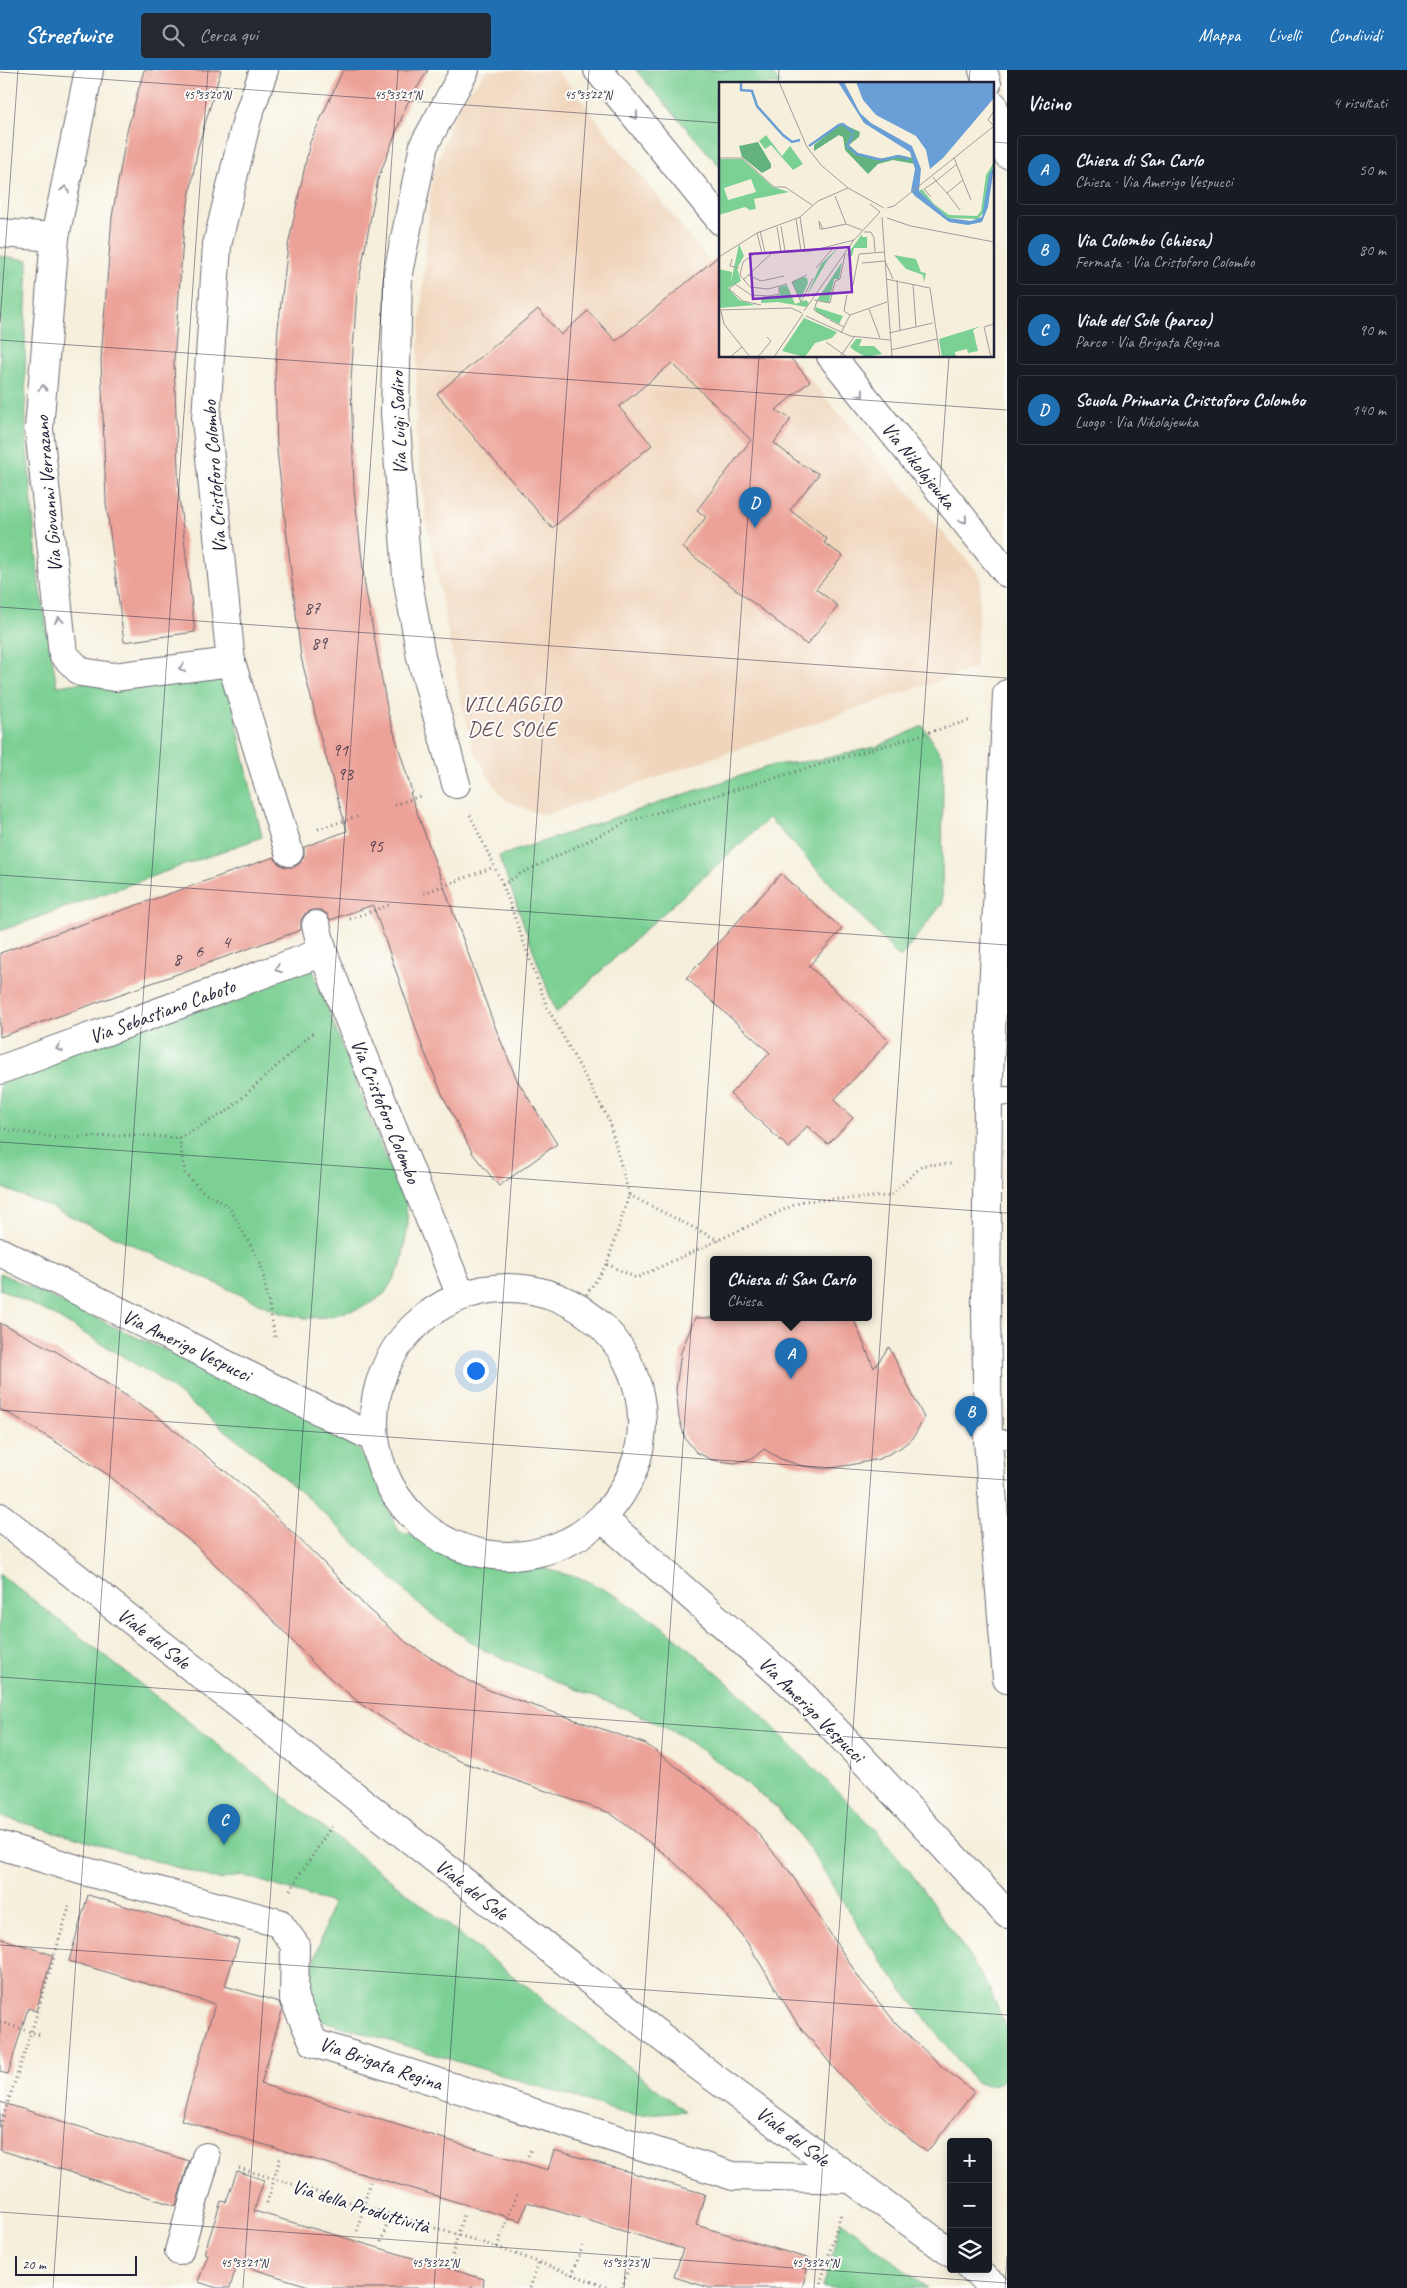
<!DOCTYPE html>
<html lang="it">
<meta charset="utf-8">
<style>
:root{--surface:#171b24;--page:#242831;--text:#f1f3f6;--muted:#9ea1a6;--line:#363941;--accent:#1f6fb2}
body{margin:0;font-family:Caveat,sans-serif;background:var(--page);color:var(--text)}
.controls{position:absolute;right:15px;bottom:15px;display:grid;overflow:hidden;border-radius:5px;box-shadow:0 2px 12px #0003}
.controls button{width:45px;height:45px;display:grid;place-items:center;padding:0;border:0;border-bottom:1px solid var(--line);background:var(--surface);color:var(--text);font:25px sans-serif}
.scale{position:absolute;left:15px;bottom:12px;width:122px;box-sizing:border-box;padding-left:5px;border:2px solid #22223b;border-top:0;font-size:14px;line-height:18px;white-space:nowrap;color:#22223b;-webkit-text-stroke:4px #fdfcf7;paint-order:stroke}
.you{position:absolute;left:475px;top:1300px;width:18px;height:18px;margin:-12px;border:4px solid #fff;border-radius:50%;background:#1a73e8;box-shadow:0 0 0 8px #1a73e833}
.badge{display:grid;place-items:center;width:32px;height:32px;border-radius:50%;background:var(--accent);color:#fff;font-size:16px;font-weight:700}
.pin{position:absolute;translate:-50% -41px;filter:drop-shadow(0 1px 2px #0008)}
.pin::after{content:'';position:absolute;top:26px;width:18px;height:15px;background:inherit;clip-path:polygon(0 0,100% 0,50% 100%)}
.popup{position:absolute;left:710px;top:1186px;width:162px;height:65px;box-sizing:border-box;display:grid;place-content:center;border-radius:5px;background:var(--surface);filter:drop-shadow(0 1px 4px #0005);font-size:16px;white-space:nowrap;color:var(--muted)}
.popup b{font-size:19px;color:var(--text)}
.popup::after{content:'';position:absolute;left:50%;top:100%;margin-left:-10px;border:10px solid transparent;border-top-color:var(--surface)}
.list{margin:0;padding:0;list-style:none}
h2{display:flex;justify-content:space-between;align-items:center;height:65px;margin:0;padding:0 20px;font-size:21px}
h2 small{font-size:16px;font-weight:400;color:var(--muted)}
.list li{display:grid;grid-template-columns:32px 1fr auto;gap:15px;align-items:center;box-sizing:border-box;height:70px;margin:0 10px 10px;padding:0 10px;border:1px solid var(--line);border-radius:5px}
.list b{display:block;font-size:19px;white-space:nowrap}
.list p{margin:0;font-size:16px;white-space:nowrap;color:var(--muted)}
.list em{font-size:16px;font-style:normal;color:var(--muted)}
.icon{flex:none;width:28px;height:28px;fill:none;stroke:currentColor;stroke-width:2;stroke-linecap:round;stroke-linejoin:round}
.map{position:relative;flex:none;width:1007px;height:2218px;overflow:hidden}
header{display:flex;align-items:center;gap:30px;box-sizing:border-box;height:70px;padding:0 25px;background:var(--accent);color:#fff}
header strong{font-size:24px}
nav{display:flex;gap:28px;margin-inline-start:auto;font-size:18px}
.search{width:350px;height:45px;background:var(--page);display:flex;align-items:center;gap:12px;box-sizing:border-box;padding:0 18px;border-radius:5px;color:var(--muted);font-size:19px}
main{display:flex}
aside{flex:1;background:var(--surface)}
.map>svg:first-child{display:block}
.built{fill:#f0d5bc}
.green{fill:#7bd094;stroke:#4e7968}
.building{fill:#eca298}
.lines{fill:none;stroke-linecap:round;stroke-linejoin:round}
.lane-casing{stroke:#6c6a73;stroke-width:20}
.street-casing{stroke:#6c6a73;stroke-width:30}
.primary-casing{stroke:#6c6a73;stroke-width:30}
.path{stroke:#6c6a73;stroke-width:3;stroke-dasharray:1 4;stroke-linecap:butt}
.lane{stroke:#fff;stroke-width:18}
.street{stroke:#fff;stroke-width:28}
.primary{stroke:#fff;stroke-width:28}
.oneway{stroke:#9c9ca7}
.ticks{fill:none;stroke:#22223b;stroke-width:1;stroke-opacity:0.45}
.labels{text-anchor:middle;stroke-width:4;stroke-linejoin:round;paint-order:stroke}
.number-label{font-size:18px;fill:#544252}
.street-label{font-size:20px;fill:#22223b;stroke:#fdfcf7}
.quarter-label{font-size:22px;letter-spacing:1px;fill:#694f5c;stroke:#fdfcf7}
.inset-river{fill:none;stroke:#699fd6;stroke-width:2.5}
.inset-road{fill:none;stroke:#a19d9c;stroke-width:1}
.view{fill:#7b2cbf;fill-opacity:0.15;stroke:#7b2cbf;stroke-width:2.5}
.inset-edge{fill:none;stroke:#22223b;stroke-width:2.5}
.ticks-label{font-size:12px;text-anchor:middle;fill:#22223b;stroke:#fdfcf7;stroke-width:4;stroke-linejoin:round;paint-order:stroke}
</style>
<header>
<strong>Streetwise</strong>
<div class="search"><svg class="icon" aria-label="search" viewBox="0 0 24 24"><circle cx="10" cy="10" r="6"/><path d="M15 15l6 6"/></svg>Cerca qui</div>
<nav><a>Mappa</a><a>Livelli</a><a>Condividi</a></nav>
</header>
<main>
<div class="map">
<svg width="1007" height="2218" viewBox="0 0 1007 2218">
<rect width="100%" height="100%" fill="#fdfcf7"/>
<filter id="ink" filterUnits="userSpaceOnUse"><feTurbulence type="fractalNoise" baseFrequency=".02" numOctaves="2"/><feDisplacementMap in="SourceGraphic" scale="10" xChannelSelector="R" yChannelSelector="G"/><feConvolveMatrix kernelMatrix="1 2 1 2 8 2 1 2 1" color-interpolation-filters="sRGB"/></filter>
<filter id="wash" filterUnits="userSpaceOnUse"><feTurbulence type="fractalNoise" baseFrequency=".0096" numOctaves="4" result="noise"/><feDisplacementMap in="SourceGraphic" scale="20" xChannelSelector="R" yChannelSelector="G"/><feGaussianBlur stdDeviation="1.12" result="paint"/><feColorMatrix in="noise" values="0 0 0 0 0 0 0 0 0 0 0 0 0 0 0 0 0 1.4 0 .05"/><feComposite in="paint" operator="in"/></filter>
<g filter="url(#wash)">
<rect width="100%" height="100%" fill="#f5efdc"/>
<!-- built -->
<path class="built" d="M487,0H557L710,193L721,286H789L981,506L975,598L543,746L505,730L487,704L475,683L463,640L426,449L416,365L417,293L432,106L452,50L465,27Z"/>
<!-- green -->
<g class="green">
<path d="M636,0H769L781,14H721V98Z"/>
<path d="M0,186L28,190L25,260L26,367L39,514L57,616L225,593L243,684L262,767L0,861Z"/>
<path d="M923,656L943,688L942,834L900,888L769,748L647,858L556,943L499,786L773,695L819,690L879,676Z"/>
<path d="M309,890L383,1082L404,1119L408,1154L401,1196L385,1223L373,1232L357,1239L327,1247L305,1248L280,1243L53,1138L0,1117V1001Z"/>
<path d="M0,1203L153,1275L317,1344L358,1379L374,1401L396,1457L401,1463L469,1478L586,1510L620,1528L666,1559L735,1619L874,1758L911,1803L961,1874L990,1920L1005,1956L1007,1962V2006C997,2017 990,2016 976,2013L901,1918L868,1872L810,1779L776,1737L728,1699L680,1665L631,1641L577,1620L484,1580L439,1550L414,1530L311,1431L256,1384L154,1305L52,1244L0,1219Z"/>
<path d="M0,1504L685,2041L633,2045L321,1950L303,1929L332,1833L242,1805L220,1810L0,1746Z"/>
<path d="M841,2151L927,2218H823Z"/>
</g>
<g id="blocks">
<!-- building -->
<g class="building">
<path d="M144,0H221L198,77L184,156L174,291L179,426L195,562L124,572L106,432L101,289L112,147L127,61Z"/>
<path d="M343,0H428L407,34L378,109L357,221L351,310L354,420L365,516L388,643L412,722L410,723L493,952L517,1010L557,1074L499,1116L473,1084L443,1026L422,976L373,835L330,850L327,844L321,840H312L305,844L301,850V860L0,967V883L274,787L278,793L285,797H294L300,793L304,786V777L347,761L321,669L301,587L277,381L275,306L278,258L288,176L310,72Z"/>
<path d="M721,184V286H789L810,311L776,340L791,349L774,373L799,393L819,404L790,440L827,469L824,473L843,486L816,519L838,536L807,575L683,478L706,447L697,440L751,370L672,293L619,337L652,375L552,458L437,324L538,239L561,265L588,241L616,271Z"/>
<path d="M781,804L842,859L809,896L889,971L834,1030L853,1048L828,1074L807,1056L789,1078L730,1024L770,983L686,908Z"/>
<path d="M695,1248H853L874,1298L889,1277L924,1348L913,1368L900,1378L879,1389L850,1395L825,1399L802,1396L781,1389L764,1379L753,1388L735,1393L712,1390L696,1382L685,1368L679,1348L676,1319L681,1282Z"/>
<path d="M0,1253L57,1282L152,1342L246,1418L321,1490L369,1540L407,1573L461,1607L491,1621L646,1674L713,1724L754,1759L790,1802L860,1909L895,1952L941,1996L974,2022L927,2082L891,2054L839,2004L797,1953L748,1874L728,1847L707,1822L665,1784L610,1743L462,1692L424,1674L362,1635L316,1596L267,1544L195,1475L107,1404L19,1349L0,1339Z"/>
<path d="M88,1825L239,1870L225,1916L279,1932L282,1941L261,2014L548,2100L554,2080L705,2124L696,2155L810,2189L802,2218H710L674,2207L683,2179L527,2132L521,2151L181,2050L215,1934L69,1891Z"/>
<path d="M0,1868L53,1885L36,1941L28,1938L8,2004L0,2002Z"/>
<path d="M0,2032L189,2091L176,2136L0,2080Z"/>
<path d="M237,2101L264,2110L254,2141L484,2209L483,2218H315L237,2194L230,2218H217L198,2212L208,2185L204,2184L221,2131L226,2132Z"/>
</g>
</g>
</g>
<g filter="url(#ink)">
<use href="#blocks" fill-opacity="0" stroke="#6c6a73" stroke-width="1"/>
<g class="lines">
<defs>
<g id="lane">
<path d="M988,1028L1007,1026"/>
<path d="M988,1371L1007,1369"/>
</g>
<g id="street">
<path d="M89,0L55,167L39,359L63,584L81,602L114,607L231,592"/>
<path d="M264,0L247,49L217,175L206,349L231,592L289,782"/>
<path d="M598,0L721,151"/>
<path d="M983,0L987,14"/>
<path d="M993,35L1007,84"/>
<path d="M0,163L55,167"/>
<path d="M831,286L1007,503"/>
<path d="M1007,624L988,1028L986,1239L988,1371L1007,1609"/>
<path d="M456,714L421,587L407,506L395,343L398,203L424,75L465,0"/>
<path d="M316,855L323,882L344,937L461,1226"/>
<path d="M0,1000L323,882"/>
<path d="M0,1182L374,1368"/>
<circle cx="508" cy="1352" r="134"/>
<path d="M603,1449L796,1618L1007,1844"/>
<path d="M0,1775L80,1800L279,1853L295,1875L294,1929L314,1973L733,2106L851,2109"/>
<path d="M179,2181L206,2087"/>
</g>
<g id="primary">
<path d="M0,1447L697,1995L951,2183"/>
<path d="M972,2199L997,2218"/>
</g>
</defs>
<!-- lane casing -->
<use href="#lane" class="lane-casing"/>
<!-- street casing -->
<use href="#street" class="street-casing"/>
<!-- primary casing -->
<use href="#primary" class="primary-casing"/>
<!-- path -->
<g class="path">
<path d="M395,735L423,725"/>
<path d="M470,745L503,815"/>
<path d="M318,759L360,746"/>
<path d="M424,823L494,797"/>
<path d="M350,849L389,835"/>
<path d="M0,1058L57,1068L135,1065L179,1068L185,1103L201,1120L229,1137L261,1194L275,1267"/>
<path d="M179,1068L229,1040L315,961"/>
<path d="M629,1125L720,1171"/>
<path d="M607,1194L636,1208L803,1131L890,1126L923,1095L951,1094"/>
<path d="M578,1237L607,1194L629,1125L609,1050L547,937L503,815L518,805L629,751L971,650"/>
<path d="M290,1820L333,1754"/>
<path d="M0,1952L40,1965"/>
<path d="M0,2056L31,1963L70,1834"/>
<path d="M528,2086L531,2079"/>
<path d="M239,2098L497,2177L609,2218"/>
<path d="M267,2133L281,2085"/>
<path d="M357,2161L370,2112"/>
<path d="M381,2172L390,2145"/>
<path d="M497,2177L518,2121"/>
<path d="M451,2190L464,2142"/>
<path d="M572,2205L583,2175"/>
<path d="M530,2218L538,2192"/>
<path d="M622,2218L630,2193"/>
<path d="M819,2218L841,2144"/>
</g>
<!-- lane -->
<use href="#lane" class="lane"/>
<!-- street -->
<use href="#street" class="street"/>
<!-- primary -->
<use href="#primary" class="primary"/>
</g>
<!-- one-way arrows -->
<defs><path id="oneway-chevron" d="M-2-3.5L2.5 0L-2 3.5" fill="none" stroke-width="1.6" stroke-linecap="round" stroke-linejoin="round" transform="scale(1.25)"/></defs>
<g class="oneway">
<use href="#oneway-chevron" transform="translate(635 46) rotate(51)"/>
<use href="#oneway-chevron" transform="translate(65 119) rotate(-78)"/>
<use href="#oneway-chevron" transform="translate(43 318) rotate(-85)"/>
<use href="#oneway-chevron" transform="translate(861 324) rotate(51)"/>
<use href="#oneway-chevron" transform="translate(964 450) rotate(51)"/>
<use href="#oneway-chevron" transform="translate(59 550) rotate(-96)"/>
<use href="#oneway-chevron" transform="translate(182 598) rotate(173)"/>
<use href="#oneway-chevron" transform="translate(278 899) rotate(160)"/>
<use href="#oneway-chevron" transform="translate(59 978) rotate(160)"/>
</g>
</g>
<!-- ticks -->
<path class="ticks" d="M0,2L721,53M778,14L779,0M969,14L970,0M993,72L1007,73M0,253L18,0M0,270L1007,340M0,537L1007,608M0,805L1007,875M0,1072L1007,1143M0,1340L1007,1410M0,1607L1007,1678M0,1875L1007,1945M0,2142L1007,2213M53,2218L208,0M243,2218L398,0M434,2218L589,0M624,2218L759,286M814,2218L949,286M1005,2218L1007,2186"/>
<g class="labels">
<!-- number labels -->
<g class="number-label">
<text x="312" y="544">87</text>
<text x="319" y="579">89</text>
<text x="340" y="686">91</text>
<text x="345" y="710">93</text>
<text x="375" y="782">95</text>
<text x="226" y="878">4</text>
<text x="199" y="887">6</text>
<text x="177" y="895">8</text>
</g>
<!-- street labels -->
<g class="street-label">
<text transform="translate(398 353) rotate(-92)" y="7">Via Luigi Sodiro</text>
<text transform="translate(919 395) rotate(51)" y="7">Via Nikolajewka</text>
<text transform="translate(214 407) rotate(-94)" y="7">Via Cristoforo Colombo</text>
<text transform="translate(48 424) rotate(-95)" y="7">Via Giovanni Verrazano</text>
<text transform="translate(162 941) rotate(-20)" y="7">Via Sebastiano Caboto</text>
<text transform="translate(386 1041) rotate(68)" y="7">Via Cristoforo Colombo</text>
<text transform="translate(187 1275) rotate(26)" y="7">Via Amerigo Vespucci</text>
<text transform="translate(154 1568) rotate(38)" y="7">Viale del Sole</text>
<text transform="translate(812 1639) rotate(45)" y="7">Via Amerigo Vespucci</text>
<text transform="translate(472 1819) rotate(38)" y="7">Viale del Sole</text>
<text transform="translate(381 1993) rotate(19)" y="7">Via Brigata Regina</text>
<text transform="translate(793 2066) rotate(37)" y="7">Viale del Sole</text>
<text transform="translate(361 2136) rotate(17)" y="7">Via della Produttività</text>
</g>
<!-- quarter labels -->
<g class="quarter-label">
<text x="512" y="641">VILLAGGIO<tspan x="512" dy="25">DEL SOLE</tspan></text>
</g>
</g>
<!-- overview -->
<g transform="translate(719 12)">
<rect width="275" height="275" fill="#f5efdc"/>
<path d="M47,53L63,74L71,64L84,82L74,88L52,63L46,67L40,59ZM0,77H23L54,105L70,110L35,117L37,127L31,128L26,125L0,133ZM32,97L37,110L9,118L5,106ZM275,80L265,130L259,137L229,136L200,109L203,107L215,122L230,133L258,134L262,129L267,93ZM143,152V155H148V166H135L133,174L128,173ZM20,162L25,174L18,186L22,199L9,206L20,218L36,223L0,226V187L13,190L12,200ZM120,165L108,179L87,215L102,182ZM175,173L197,177L202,190L207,191L205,201L204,193L187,187ZM123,180L120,197H115L110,221L98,218ZM83,195L88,196L89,201L81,218L73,200ZM68,203L76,222L87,218L90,221L87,225L59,220L42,221L43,215L61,213L60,205ZM96,225L124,234L120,242L97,230ZM85,236L118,250L113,256L96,261L86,275L63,269ZM262,244L254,248L259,269L249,271L248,267L236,270L237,275H223L220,257ZM137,257H143L140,264H155L163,272L147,275L136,269L131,265Z" fill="#7bd094" fill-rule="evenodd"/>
<path d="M122,41L141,50L140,55L130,63L139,71L160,77L180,73L194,76L196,82L174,78L159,82L149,92L126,68L124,55L120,53L95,69V63ZM39,60L52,82V86L43,91L23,75L20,64Z" fill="#64b27e"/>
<path d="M119,0H125L141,31L152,41L193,64L202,87L200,109L229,136L252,139L263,135L270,93L275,85L269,125L263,140L249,143L230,140L196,114L192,109L196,87L191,70L145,41ZM137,0H275V16L224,76L211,87L207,68L197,54L157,33L144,18Z" fill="#699fd6"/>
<path class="inset-river" d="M22,0V8L33,9L38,24L64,53L73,60L81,58M134,53L128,64L138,72L163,78L179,74L190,77M90,64L120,43L124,42L135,51"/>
<path class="inset-road" d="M60,0L88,65L102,83L129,106L165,126M275,44L269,38L275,29M0,76H23L55,105H66L93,123M235,76L252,118M238,82L217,99L228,111L244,98M228,111L241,128M116,114L127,142M212,115L205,107L217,99L214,95M168,126L175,124L275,44M81,135L86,168M163,135L173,275M168,136L192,144L275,160M77,137L82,169M62,144L66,169M58,145L62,170M104,147L100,139L101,147H104L127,142L143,148M41,149L46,170M145,150H152L155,156L156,170M38,151L43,171M0,175L38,151L81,135L99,119L129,106M13,177L11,184L20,186M143,181L166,179L174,197M97,186L114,166M29,193L42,199L65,194M167,197L211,206L221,275M24,198L54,170M178,198L181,249M73,200L82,220L94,196M73,200L88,193M68,202L49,207L31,205L21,193L24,180L35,172L92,169L135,158M194,202L197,245M134,203L140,172L166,170M128,213L125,229L131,233M95,218L111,221L116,199L121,197L126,172M98,219L95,228L110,237M42,223L24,219L10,207L16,202L32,213L50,214L60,212V205M150,227L161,256M0,228L72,226L83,231M2,229L5,242L31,275M85,229L135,158L161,130L151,122M87,234L131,254L171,258M111,238L125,245M122,251L131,233L168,220M170,251L214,241M107,260L128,275M172,268L218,257M11,275L23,265M39,275L52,259L48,255M55,275L84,232M121,275L135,255M272,275L265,245L275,242"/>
<path class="view" d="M130,165L133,210L34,217L31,172Z"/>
<rect width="275" height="275" class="inset-edge"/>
</g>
<g class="ticks-label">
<text x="207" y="29">45°33'20"N</text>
<text x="398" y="29">45°33'21"N</text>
<text x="588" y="29">45°33'22"N</text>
<text x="244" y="2197">45°33'21"N</text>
<text x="435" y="2197">45°33'22"N</text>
<text x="625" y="2197">45°33'23"N</text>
<text x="815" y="2197">45°33'24"N</text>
</g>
</svg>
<div class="controls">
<button>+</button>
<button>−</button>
<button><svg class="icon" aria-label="layers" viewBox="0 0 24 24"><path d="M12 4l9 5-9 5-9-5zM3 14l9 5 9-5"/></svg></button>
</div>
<div class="scale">20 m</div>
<div class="you"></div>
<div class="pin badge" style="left:791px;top:1309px">A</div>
<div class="popup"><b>Chiesa di San Carlo</b>Chiesa</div>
<div class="pin badge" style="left:971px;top:1367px">B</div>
<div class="pin badge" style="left:224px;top:1775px">C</div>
<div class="pin badge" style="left:755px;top:458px">D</div>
</div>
<aside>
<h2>Vicino<small>4 risultati</small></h2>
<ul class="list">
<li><span class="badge">A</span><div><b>Chiesa di San Carlo</b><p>Chiesa · Via Amerigo Vespucci</p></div><em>50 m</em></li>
<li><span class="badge">B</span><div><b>Via Colombo (chiesa)</b><p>Fermata · Via Cristoforo Colombo</p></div><em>80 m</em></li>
<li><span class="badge">C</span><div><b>Viale del Sole (parco)</b><p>Parco · Via Brigata Regina</p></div><em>90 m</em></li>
<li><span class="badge">D</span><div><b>Scuola Primaria Cristoforo Colombo</b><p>Luogo · Via Nikolajewka</p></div><em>140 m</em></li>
</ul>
</aside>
</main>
